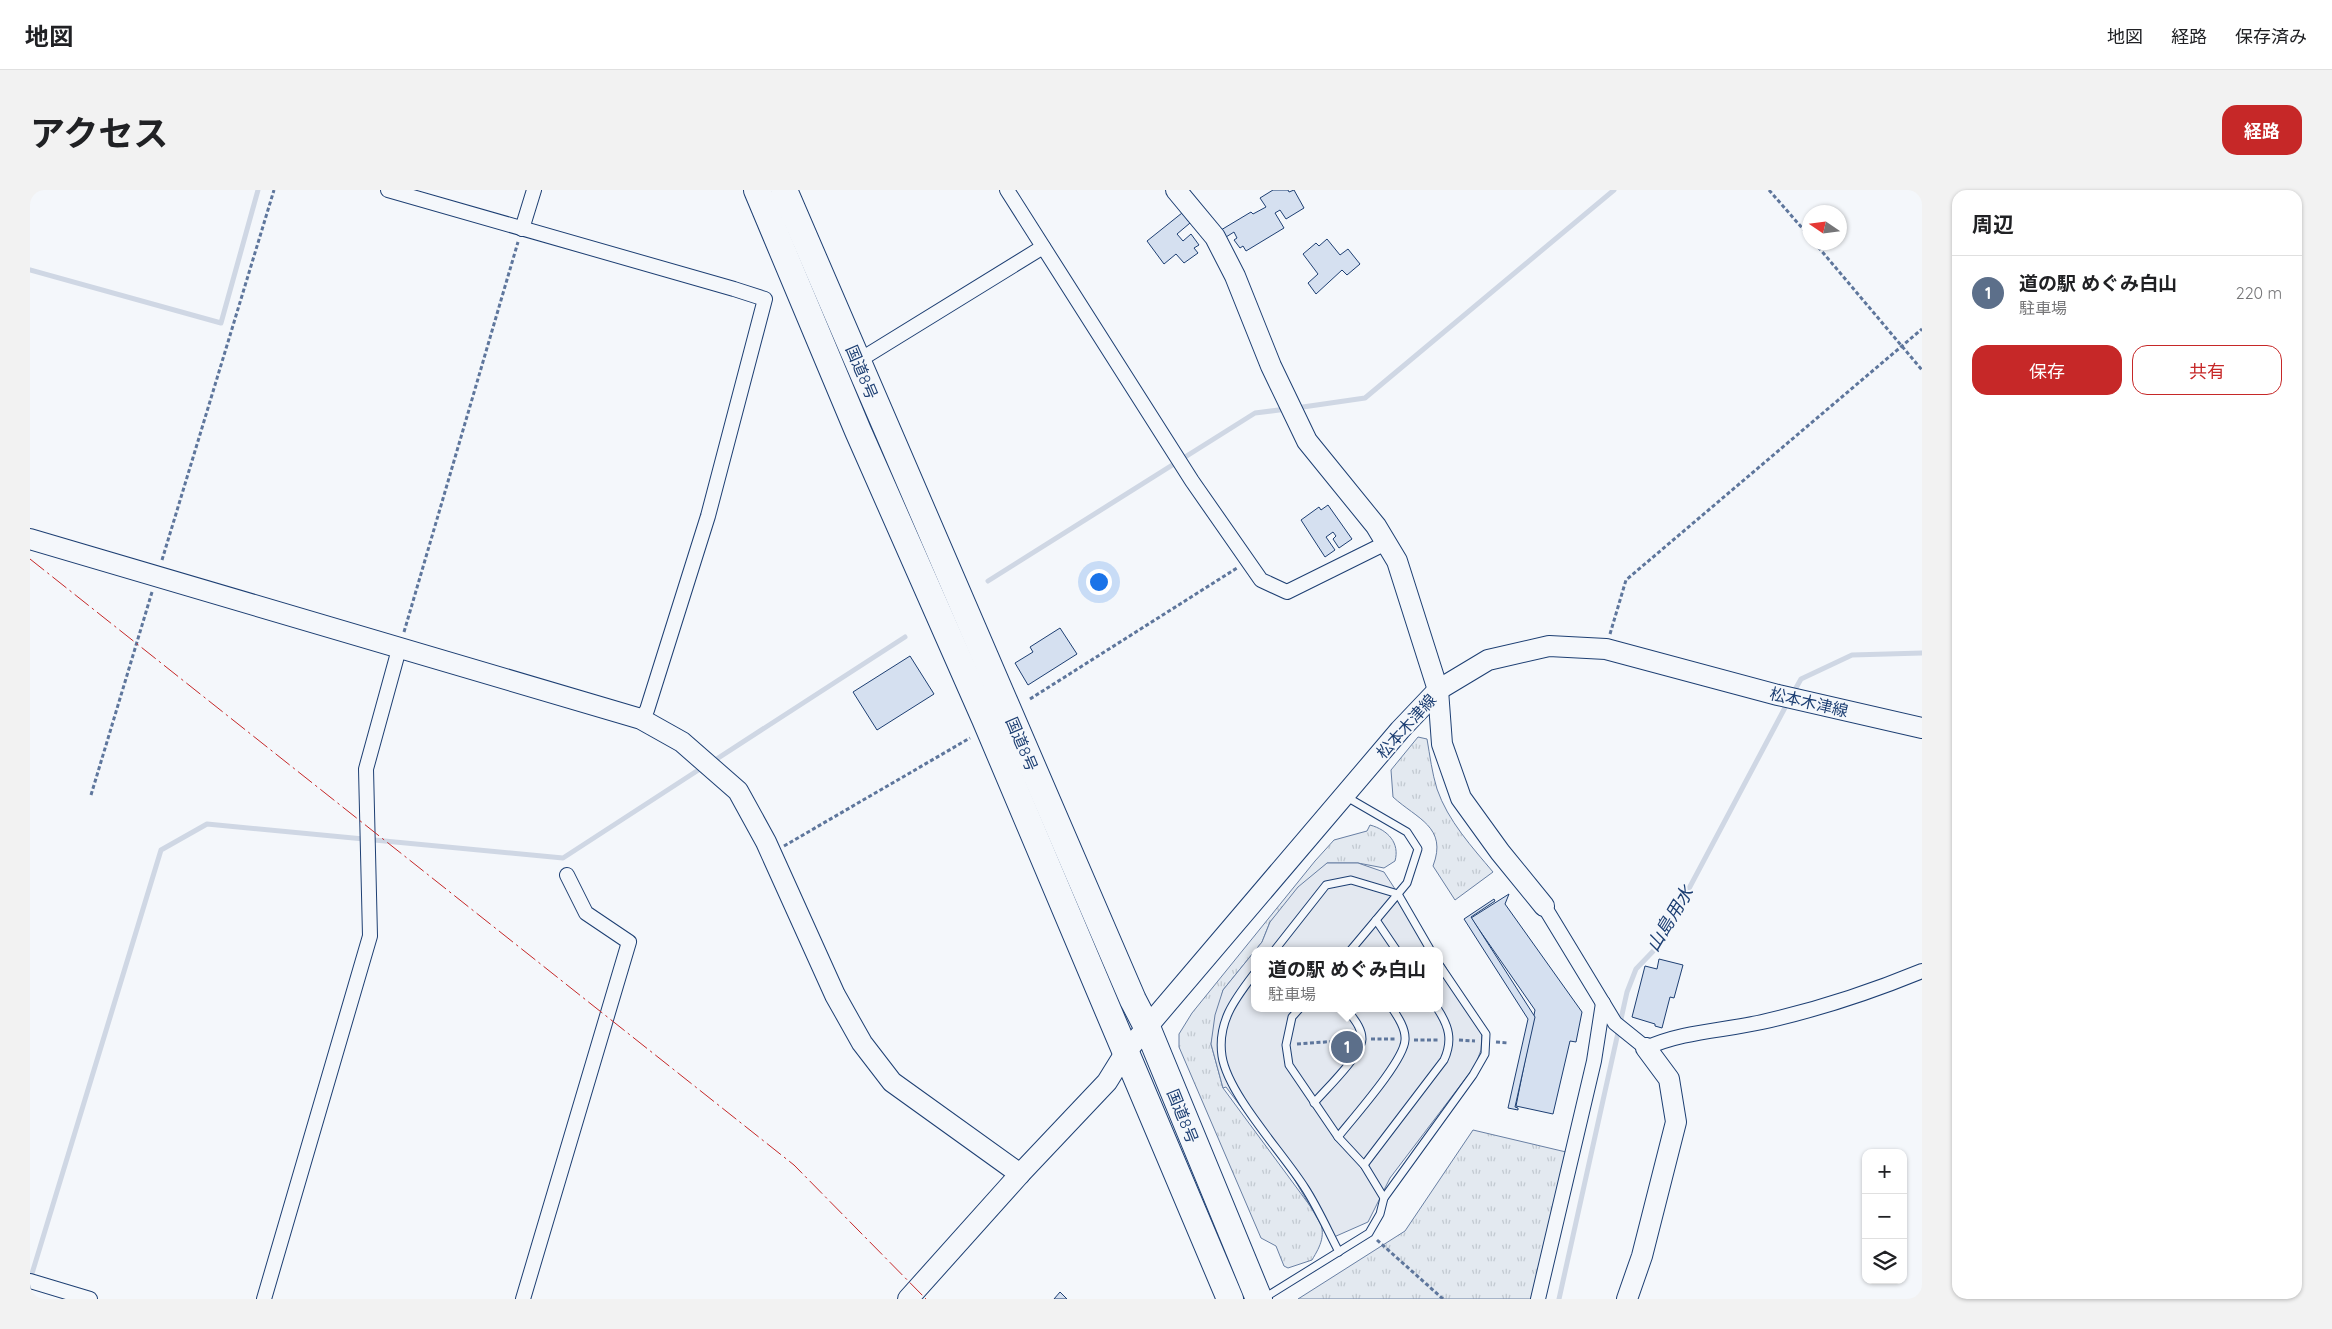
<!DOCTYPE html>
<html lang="ja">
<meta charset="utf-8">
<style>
:root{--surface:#fff;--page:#f2f2f2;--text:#202124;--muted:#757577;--line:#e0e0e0;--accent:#c62828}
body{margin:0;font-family:Quicksand,"Noto Sans JP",sans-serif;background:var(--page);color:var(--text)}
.controls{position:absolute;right:15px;bottom:15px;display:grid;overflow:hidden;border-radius:10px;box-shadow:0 1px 4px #0004}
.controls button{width:45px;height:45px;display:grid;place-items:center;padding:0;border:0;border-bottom:1px solid var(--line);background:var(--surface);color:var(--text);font:25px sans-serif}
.compass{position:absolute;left:1772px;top:15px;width:45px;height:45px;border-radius:50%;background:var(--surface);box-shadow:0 1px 4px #0004;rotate:283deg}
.you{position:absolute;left:1068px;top:391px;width:18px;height:18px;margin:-12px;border:4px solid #fff;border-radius:50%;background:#1a73e8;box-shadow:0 0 0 8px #1a73e833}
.badge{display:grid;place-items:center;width:32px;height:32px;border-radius:50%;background:var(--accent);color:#fff;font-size:16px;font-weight:700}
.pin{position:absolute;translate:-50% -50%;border:2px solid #fff;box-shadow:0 1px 5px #0006}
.popup{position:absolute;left:1221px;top:757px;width:192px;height:65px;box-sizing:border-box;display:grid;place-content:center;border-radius:10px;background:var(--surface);filter:drop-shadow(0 1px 4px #0005);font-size:16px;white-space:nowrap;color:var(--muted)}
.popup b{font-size:19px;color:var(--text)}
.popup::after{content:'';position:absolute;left:50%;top:100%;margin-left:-10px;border:10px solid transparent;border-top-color:var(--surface)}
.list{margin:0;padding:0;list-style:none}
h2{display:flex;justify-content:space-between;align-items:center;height:65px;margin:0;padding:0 20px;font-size:21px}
h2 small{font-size:16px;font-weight:400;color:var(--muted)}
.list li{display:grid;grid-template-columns:32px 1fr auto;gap:15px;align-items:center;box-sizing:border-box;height:75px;padding:0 20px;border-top:1px solid var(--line)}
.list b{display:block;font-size:19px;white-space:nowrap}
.list p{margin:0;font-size:16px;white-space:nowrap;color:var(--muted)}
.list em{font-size:16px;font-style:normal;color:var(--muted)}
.actions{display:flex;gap:10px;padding:15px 20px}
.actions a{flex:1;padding:11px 0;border:1px solid var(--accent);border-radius:15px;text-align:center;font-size:18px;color:var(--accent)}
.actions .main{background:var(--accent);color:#fff}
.icon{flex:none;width:28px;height:28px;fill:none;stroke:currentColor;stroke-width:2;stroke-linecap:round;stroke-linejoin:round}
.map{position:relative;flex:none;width:1892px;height:1109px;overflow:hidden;border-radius:15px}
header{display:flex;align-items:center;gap:30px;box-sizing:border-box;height:70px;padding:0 25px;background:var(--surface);border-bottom:1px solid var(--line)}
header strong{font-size:24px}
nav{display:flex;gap:28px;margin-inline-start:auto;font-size:18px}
.intro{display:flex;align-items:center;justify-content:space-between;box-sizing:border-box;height:120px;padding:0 30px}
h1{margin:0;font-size:35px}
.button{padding:12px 22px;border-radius:15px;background:var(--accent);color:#fff;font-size:18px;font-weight:700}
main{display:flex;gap:30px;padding:0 30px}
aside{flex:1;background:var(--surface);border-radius:15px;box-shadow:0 1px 4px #0004}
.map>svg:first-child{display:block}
.grass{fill:url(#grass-tufts);stroke:#687fa3}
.parking{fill:#e3e8f0;stroke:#687fa3}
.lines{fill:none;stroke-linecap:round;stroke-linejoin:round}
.stream{stroke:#cfd7e4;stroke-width:5}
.building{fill:#d5e0f0;stroke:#1d3f73}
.lane-casing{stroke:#1d3f73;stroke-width:9}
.street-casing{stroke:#1d3f73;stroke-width:16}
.secondary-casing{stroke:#1d3f73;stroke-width:22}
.highway-casing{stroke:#1d3f73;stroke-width:28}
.path{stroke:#5e769c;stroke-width:3;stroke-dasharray:4 2.5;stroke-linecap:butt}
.lane{stroke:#f4f7fb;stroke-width:7}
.street{stroke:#f4f7fb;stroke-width:14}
.secondary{stroke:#f4f7fb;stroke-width:20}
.highway{stroke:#f4f7fb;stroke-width:26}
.power{stroke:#c62828;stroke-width:1;stroke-dasharray:18 4 2.5 4;stroke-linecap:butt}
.labels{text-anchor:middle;stroke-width:4;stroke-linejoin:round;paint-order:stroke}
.street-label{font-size:16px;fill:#1d3f73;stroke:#f4f7fb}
.water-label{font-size:18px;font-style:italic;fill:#1d3f73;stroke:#f4f7fb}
</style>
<header>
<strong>地図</strong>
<nav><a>地図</a><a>経路</a><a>保存済み</a></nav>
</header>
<div class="intro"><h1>アクセス</h1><a class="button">経路</a></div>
<main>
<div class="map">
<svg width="1892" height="1109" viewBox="0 0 1892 1109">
<defs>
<pattern id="grass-tufts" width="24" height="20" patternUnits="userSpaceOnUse" patternTransform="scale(1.25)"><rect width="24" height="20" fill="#e3e9f0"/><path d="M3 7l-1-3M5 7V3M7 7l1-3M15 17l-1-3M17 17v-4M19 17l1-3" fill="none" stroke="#c2c9d1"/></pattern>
</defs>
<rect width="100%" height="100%" fill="#f4f7fb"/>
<!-- grass -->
<g class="grass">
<path d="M1388,547L1397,549C1400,566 1402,583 1407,599C1418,631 1442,657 1463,682L1425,710L1403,676C1418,637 1387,629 1363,607L1361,580Z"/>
<path d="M1340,635C1358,640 1370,653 1365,671L1354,678L1328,673H1297L1240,732L1232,752L1193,800L1181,854L1193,898L1289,1028C1296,1045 1291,1055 1282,1070L1258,1078L1254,1076L1246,1056L1231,1048L1149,857V844L1162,823L1285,671L1304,650L1337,641Z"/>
<path d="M1443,940L1536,962L1503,1109H1268L1375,1041Z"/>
</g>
<!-- parking -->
<path class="parking" d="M1297,673H1328L1354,682L1405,761H1224V818H1410V768L1439,815L1452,843L1451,860L1445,876L1360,988L1338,1032L1304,1047L1293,1038L1260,982L1196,897L1193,898L1181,854L1185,825L1193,800L1232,752L1240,732L1268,697Z"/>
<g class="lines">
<!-- stream -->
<g class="stream">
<path d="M0,80L191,133L228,0"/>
<path d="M1266,218L1335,208L1584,0"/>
<path d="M958,391L1225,223L1257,219"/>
<path d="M1762,505L1771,489L1822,465L1892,463"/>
<path d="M682,572L875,447"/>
<path d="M0,1090L131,660L177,634L533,668L673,577"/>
<path d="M1529,1109L1597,802L1606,779L1629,755L1758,512"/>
</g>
</g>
<!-- building -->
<g class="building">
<path d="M1243,0H1258L1259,2L1264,0L1274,18L1256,29L1250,20L1245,23L1254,38L1216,61L1213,56L1210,58L1204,50L1207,48L1204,42L1196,47L1191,40L1221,22L1223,24L1236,17L1230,8Z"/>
<path d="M1152,23L1160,33L1147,44L1153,51L1161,44L1169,55L1164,58L1168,63L1154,73L1146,64L1134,74L1117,51Z"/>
<path d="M1297,49L1310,65L1318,59L1330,74L1317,85L1312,80L1286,104L1278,93L1288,84L1273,64L1286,53L1289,56Z"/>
<path d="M1298,315L1322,349L1309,358L1303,349L1306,346L1303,342L1296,347L1305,360L1295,367L1271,330L1289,317L1291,320Z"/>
<path d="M1030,438L1047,464L998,495L985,473L1003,462L1000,457Z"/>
<path d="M880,466L904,504L847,540L823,502Z"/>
<path d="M1479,704L1475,714L1552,822L1546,852L1540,851L1523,924L1486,916L1505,820L1441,728Z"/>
<path d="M1464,709L1465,711L1441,727L1505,827L1485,917L1488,918V920L1478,918L1498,829L1434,729Z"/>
<path d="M1629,769L1653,775L1644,808L1640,807L1632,838L1625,836V834L1602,827L1615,776L1627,779Z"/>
<path d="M1030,1102L1037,1109H1024Z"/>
</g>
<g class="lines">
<defs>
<g id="lane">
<path d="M1315,606L1377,642L1388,659L1377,693L1320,761"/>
<path d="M1346,730L1367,761"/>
<path d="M1244,761L1296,695L1321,690L1368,704L1401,761"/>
<path d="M1224,784C1205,809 1187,832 1192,866C1198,905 1253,963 1275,998C1288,1018 1298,1041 1309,1062"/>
<path d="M1284,913C1296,899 1331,866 1332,849C1332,837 1322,827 1316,818"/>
<path d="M1308,947C1323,928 1374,871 1375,850C1376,839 1368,827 1362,818"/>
<path d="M1334,975L1414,870C1423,850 1419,836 1407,818"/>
<path d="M1354,1008L1443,885L1455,864L1456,844L1410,776"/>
<path d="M1234,1108L1339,1043L1350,1024L1354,1008L1334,975L1308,947L1259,875L1256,855L1262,827L1270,818"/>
</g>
<g id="street">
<path d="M358,0L704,99L735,109L678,326L617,520L611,529"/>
<path d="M977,0L1162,291L1231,390L1257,402L1356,353"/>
<path d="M492,39L504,0"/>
<path d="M828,171L1013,57"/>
<path d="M1514,716L1585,833L1616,858C1654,841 1692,841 1732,832C1786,820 1841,802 1892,781"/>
<path d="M0,1091L60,1109"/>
<path d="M234,1109L340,746L336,579L369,459"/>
<path d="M493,1109L599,752L556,723L537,685"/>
<path d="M1508,1109L1564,871L1573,813"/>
</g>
<g id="secondary">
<path d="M1146,0L1185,47L1205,86L1241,176L1277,251L1346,336L1367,371L1408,500L1412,554L1431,608L1470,662L1514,716"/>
<path d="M0,349L611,529L652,552L708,601L736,652L805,805L832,853L862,892L990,984"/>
<path d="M878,1109L990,984L1077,892L1095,863L1370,540L1408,500L1458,470L1519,456L1576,459L1748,505L1892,538"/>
<path d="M1597,1109L1612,1066L1646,932L1639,889L1616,858"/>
</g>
<g id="highway">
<path d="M727,0L828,241L955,529L1200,1109"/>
<path d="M754,0L1103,810L1117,837L1229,1109"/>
</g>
</defs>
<!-- lane casing -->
<use href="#lane" class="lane-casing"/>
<!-- street casing -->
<use href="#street" class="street-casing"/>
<!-- secondary casing -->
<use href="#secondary" class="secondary-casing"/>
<!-- highway casing -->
<use href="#highway" class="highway-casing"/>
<!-- path -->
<g class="path">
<path d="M1739,0L1780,47"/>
<path d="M1784,52L1892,180"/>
<path d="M132,370L244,0"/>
<path d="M374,442L488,52"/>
<path d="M1580,444L1596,390L1892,139"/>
<path d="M1000,509L1207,378"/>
<path d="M61,605L122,402"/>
<path d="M754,656L940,548"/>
<path d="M1341,849H1365"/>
<path d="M1384,850H1410"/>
<path d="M1429,850L1445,851"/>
<path d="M1466,852L1478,853"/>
<path d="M1267,854L1323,850"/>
<path d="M1347,1050L1413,1109"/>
</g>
<!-- lane -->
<use href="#lane" class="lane"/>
<!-- street -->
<use href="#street" class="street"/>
<!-- secondary -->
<use href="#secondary" class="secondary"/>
<!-- highway -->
<use href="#highway" class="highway"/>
<!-- power -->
<path class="power" d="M0,369L764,975L896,1109"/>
</g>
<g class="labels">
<!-- street labels -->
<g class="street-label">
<text transform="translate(832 182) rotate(67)" y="6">国道8号</text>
<text transform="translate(1779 512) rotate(13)" y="6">松本木津線</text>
<text transform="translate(1376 536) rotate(-48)" y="6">松本木津線</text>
<text transform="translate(992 554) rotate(67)" y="6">国道8号</text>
<text transform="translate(1153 926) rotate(68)" y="6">国道8号</text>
</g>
<!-- water labels -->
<g class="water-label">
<text transform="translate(1640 729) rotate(-59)" y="6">山島用水</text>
</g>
</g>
</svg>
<div class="controls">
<button>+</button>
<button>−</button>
<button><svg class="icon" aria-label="layers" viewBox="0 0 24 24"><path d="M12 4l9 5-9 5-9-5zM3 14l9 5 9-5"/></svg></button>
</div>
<svg class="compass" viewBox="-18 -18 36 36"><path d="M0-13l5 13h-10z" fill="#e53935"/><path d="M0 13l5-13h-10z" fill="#757577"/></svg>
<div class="you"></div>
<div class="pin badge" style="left:1317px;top:857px;background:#5c6f8a">1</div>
<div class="popup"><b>道の駅 めぐみ白山</b>駐車場</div>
</div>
<aside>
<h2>周辺<small></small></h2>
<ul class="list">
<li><span class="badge" style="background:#5c6f8a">1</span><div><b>道の駅 めぐみ白山</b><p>駐車場</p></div><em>220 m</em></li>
</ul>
<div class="actions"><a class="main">保存</a><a>共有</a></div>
</aside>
</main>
